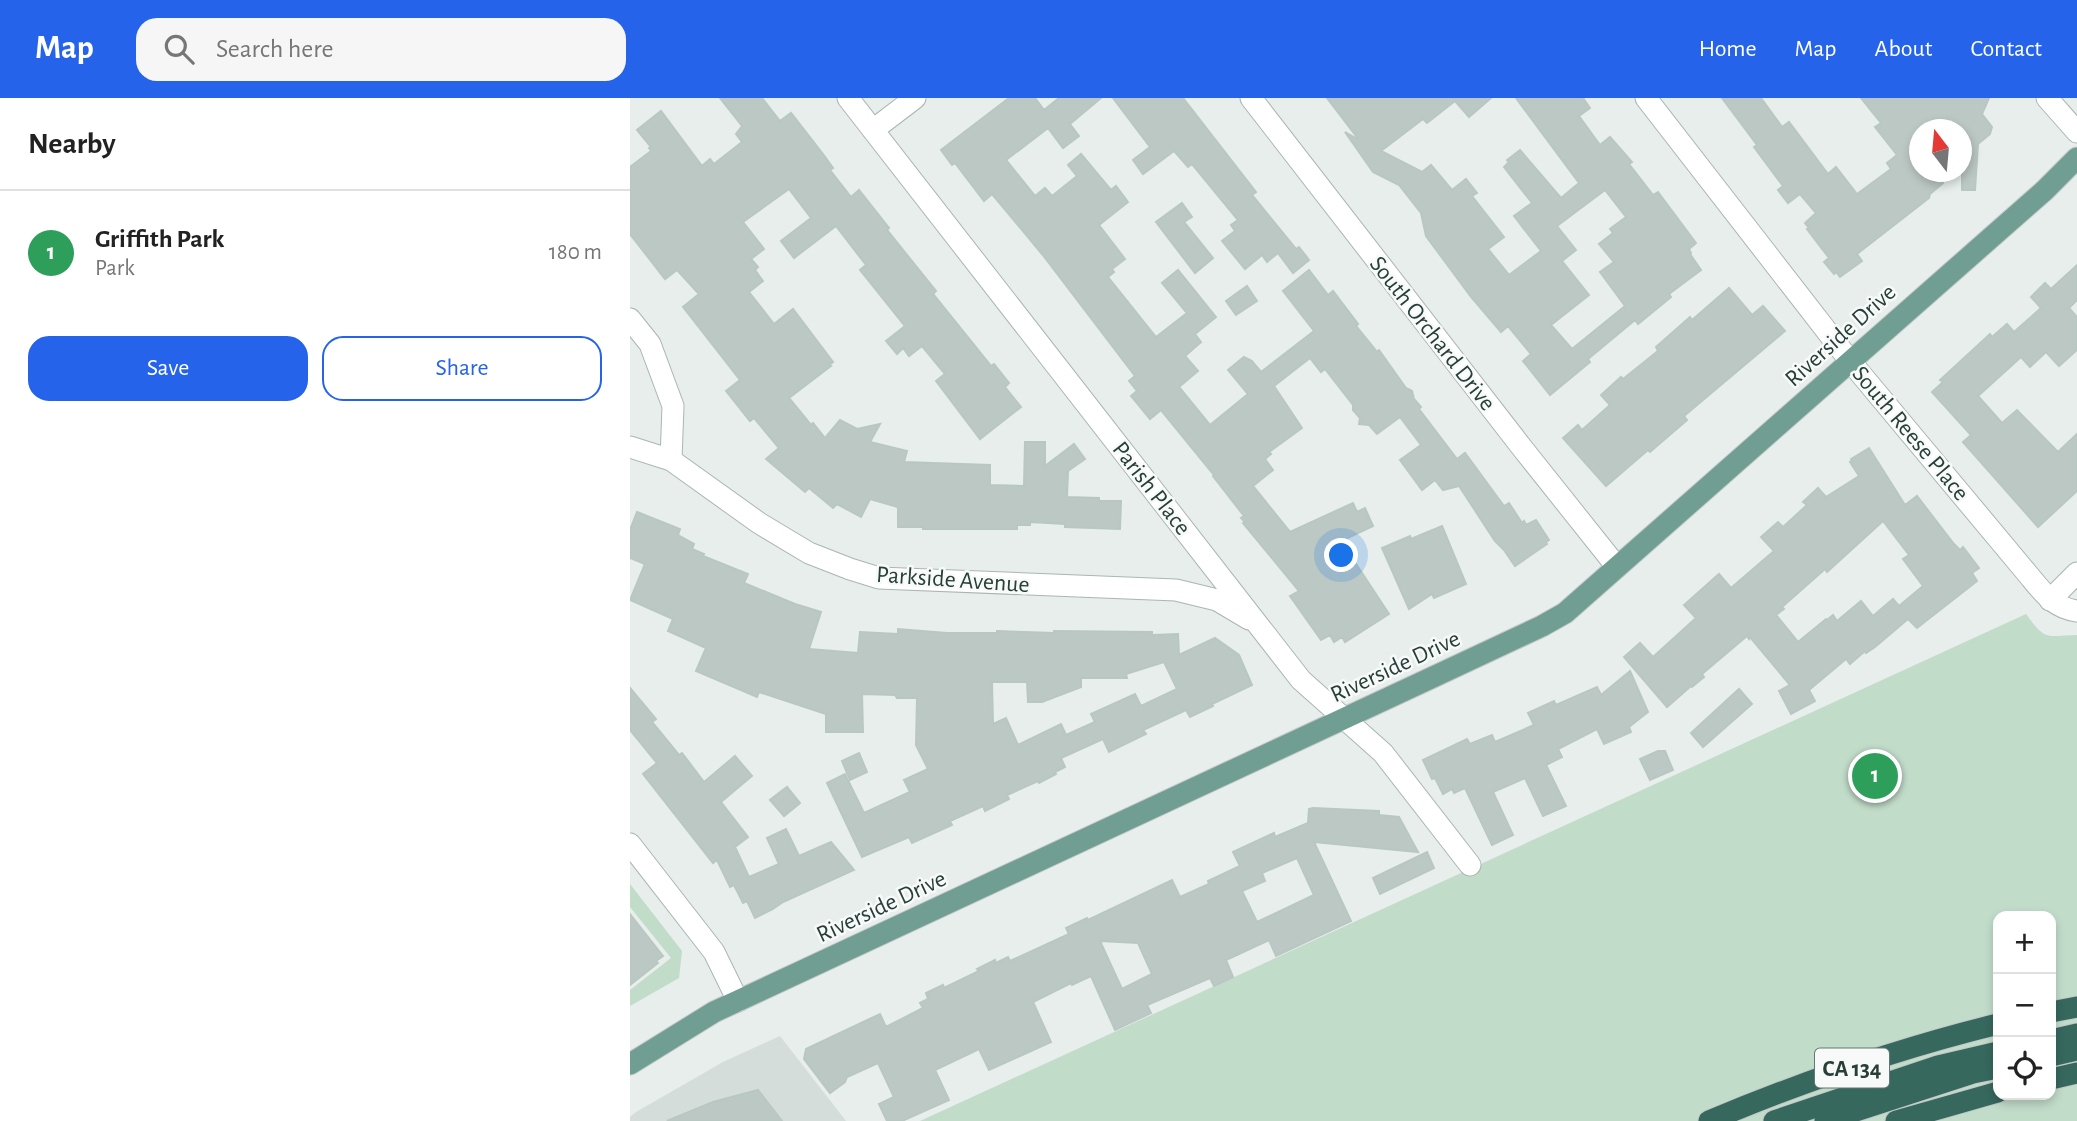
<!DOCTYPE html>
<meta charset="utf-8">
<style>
:root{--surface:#fff;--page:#f6f6f6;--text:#222;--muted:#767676;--line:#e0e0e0;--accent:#2563eb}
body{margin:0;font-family:"Alegreya Sans",sans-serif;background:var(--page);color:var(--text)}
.controls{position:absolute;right:21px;bottom:21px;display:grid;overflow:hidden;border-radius:14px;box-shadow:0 4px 10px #0003}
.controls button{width:63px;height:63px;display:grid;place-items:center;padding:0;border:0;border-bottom:2px solid var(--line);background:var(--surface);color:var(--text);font:35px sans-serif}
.compass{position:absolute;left:1279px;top:21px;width:63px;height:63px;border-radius:50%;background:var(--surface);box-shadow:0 4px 10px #0003;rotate:344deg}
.you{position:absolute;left:712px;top:458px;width:24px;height:24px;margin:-18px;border:5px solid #fff;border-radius:50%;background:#1a73e8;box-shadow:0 0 0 10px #1a73e833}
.badge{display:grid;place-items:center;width:46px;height:46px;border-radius:50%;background:var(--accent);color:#fff;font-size:23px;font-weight:700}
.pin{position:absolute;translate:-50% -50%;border:4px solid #fff;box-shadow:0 2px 7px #0006}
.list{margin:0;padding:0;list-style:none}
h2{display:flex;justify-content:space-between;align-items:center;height:91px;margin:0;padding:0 28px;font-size:30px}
h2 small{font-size:23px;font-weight:400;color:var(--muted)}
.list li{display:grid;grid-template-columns:46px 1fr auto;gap:21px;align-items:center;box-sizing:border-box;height:126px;padding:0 28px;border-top:2px solid var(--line)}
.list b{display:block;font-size:26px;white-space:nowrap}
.list p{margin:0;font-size:23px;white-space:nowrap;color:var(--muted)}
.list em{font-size:23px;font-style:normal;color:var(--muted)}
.actions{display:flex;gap:14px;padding:21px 28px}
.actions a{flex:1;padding:16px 0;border:2px solid var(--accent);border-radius:21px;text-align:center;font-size:24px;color:var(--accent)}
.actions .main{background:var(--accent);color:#fff}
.icon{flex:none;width:38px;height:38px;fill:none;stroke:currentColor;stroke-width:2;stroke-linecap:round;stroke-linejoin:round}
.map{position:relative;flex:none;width:1447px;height:1023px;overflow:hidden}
header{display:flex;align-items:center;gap:42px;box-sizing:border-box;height:98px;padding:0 35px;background:var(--accent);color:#fff}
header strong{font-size:33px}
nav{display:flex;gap:38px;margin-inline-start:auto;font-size:24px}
.search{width:490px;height:63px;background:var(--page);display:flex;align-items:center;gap:18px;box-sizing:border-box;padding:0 24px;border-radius:21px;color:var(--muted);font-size:26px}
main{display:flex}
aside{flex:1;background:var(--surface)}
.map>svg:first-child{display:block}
.built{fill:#d5ddda}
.green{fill:#c2dcca;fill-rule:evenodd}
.building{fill:#bcc8c4;stroke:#b9c7c2;stroke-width:2;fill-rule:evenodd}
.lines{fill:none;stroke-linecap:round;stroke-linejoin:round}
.minor-casing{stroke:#aab6b2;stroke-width:23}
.major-casing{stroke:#c3c9c8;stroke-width:23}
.highway-casing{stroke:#c3c9c8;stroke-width:23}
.minor{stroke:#fff;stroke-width:21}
.major{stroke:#709e93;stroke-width:21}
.highway{stroke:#36685e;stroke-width:21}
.labels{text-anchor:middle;stroke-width:5;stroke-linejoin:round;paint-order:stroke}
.shield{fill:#f7faf9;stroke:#657673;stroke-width:2}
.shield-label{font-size:23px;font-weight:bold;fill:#273e39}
.street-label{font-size:24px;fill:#273e39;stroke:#f7faf9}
</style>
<header>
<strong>Map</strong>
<div class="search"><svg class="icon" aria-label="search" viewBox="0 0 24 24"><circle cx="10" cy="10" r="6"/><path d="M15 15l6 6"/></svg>Search here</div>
<nav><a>Home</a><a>Map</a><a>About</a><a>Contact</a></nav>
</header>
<main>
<aside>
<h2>Nearby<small></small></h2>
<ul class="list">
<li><span class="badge" style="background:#2e9e5b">1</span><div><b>Griffith Park</b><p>Park</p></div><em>180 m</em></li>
</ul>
<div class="actions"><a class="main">Save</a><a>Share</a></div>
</aside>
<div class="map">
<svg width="1447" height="1023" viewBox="0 0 1447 1023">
<rect width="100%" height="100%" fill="#e7eeeb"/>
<!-- built -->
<path class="built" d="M150,938L216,1023H0V1019L6,1014L93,964Z"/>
<!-- green -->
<g class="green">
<path d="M1396,516C1416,543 1415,538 1447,537V1023H290ZM1368,818H1421V997H1368Z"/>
<path d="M0,786L52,853L49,880L0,908V892L41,860L0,809Z"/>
</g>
<!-- building -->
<g class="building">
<path d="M90,0H132L150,23L161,15L193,56L203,70L200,72L221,99L229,92L259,130L257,132L306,193L303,196L361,268L364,266L379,285L375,289L391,309L350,341L306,283L315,276L292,248L279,258L273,250L267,256L256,243L275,228L230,172L236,167L206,128L164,160L151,143L181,120L159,91L113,124L134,151L121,161L128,169L125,172L133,183L119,194L144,226L163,211L203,264L199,267L201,268L159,300L181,327L183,325L195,340L210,322L227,331L250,326L240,344L277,353L274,364L360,367V387L394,388L395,344H415V368L444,346L455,361L438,373L437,399L469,400V403H491L490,431L435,429V426L400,424V427H387V431H293V429H268V409L240,401L231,419L207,406L203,410L179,390L175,394L136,361L149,350L124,320L120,323L96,293L110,282L53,209L69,196L47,172L35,181L0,136V69L21,53L19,50L21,49L7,32L31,13L72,68L80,61L84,66L112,44L106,36L112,28Z"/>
<path d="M379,0H405L414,12L429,0H471L440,26L449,38L433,50L418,30L376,62L405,98L415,90L422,98L447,78L438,67L451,56L481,92L486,88L498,104L469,127L495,161L482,171L484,174L478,179L526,239L557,215L532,185L548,172L586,219L565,236L571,244L555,258L568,273L549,289L580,327L618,296L598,272L614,259L622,263L631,274L684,233L653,193L679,172L698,197L703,193L728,226L726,228L747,254L749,252L776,290L782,293L784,301L791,309L789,311L827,361L835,355L874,408L879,405L892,425L894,423L896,427L906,422L919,442L916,444L917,446L885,468L874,452L865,443L829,388L813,392L805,382L792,392L770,362L791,347L770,319L747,336L739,327L729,326L730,320L723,312V307L695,271L691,274L680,260L644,288L672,330L639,354L641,356L635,361L643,372L623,388L660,434L723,405L727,414L735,410L743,428L711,443L759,516L715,544L712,539L704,544L700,537L691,542L660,498L669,493L613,425L615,424L611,420L614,418L583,378L584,377L531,312L520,321L501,298L507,293L499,283L505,278L412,156L362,96L354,103L325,65L322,67L311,52Z"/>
<path d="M483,0H553L626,94L622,97L666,151L669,149L679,162L663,175L648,155L637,164L632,157L615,171L592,143L605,133L601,127L608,122L562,66L558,69L544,53L513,76L503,62L520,49Z"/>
<path d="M697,0H861L839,19L825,3L797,25L793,21L751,53L792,74L801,67L822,92L836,81L847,95L842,98L874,139L858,151L879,177L911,153L884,118L902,105L874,69L879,64L877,62L890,52L931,100L949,85L886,0H953L960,10L949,18L970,47L980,39L1002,64L999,66L1023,97L1028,94L1066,145L1059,151L1061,155L1060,156L1071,172L1039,196L1041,199L1008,226L1005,222L958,261L960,264L920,297L893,263L901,256L878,228L871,234L841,199L796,138L791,115L769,87L743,74L715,34L729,42ZM975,92L996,119L980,131L983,135L969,146L984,164L970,174L995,208L942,251L921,227L959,197L932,163L946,152L927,128Z"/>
<path d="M1092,0H1131L1152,29L1159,24L1198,76L1206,69L1227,96L1261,71L1257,65L1267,57L1245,29L1251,25L1231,0H1359L1352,16L1362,29L1360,36L1348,46L1345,92H1332V32H1290V43L1279,52L1290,66V74H1304L1313,85L1300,96L1299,100L1227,156L1232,163L1210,179L1206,174L1204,176L1194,164L1199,160L1177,131L1179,130L1175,125L1186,115L1170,96L1158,105L1148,92L1153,88L1124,49L1127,47Z"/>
<path d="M552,105L562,119L554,124L583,160L565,175L526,124Z"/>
<path d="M1447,167V202L1439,210L1447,219V252L1429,268L1416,254L1400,269L1391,259L1348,298L1372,325L1387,312L1428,354L1447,336V393L1408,429L1333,344L1341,337L1302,294L1313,284L1310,282L1360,236L1362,239L1377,226L1384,234L1411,210L1401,199L1415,185L1421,191Z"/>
<path d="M617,188L627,203L606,217L596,203Z"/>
<path d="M1099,190L1122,217L1133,208L1155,233L1054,318L1057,322L1020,354L1018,352L976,388L933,340L948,327L952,332L980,307L971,297L991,279L993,281L1028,253L1026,249L1060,219L1062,222Z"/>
<path d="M1239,350L1275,407L1287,398L1324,446L1330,452L1333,449L1349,470L1342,475L1347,483L1287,530L1278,521L1245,549L1236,555L1235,553L1220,566L1216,561L1179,592L1185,603L1161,616L1149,593L1160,587L1120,539L1119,541L1117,538L1072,576L1074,579L1062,589L1061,588L1037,609L994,559L1010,545L1023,559L1066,520L1054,507L1089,476L1101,490L1144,453L1131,439L1148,424L1153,429L1177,407L1173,404L1188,390L1196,399L1229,378L1220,364L1222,363L1221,361ZM1253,423L1279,457L1273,461L1293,488L1269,508L1263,501L1243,518L1231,503L1207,523L1203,517L1197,522L1196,521L1168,544L1146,517L1154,511L1152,509L1195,471L1197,474Z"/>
<path d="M7,414L50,431L48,437L64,446L62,451L74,456L73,458L118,476L114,485L165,506L191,514L179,551L228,555L230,534L268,536V531L317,535H367V533L424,535V533L522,534V537L548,536L549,557L585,540L609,557L622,587L582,606L583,608L560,619L556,612L513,632L516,636L479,654L473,641L431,660L435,669L425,674L426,676L409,685L408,683L377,697L379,701L355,713L353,708L320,723L322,727L282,745L279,739L232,759L197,685L215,676L234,715L280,694L274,682L298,671L286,647L287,600H267L265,597L232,596L233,634H196V616L129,594L127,599L66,573L76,550L38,533L43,521L0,502L15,466L0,460V432ZM534,564L547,591L511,608L505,596L461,616L465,624L436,637L431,626L388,647L376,620L363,626L362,584H397L398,604H412L451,589V580H497L496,576Z"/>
<path d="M812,428L836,486L804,500L802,496L779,511L752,450L780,438L781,441Z"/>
<path d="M1000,573L1018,614L999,629L1001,634L974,646L967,631L928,651L932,659L916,667L936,708L913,718L895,680L863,694L883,737L862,747L835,690L824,695L822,691L813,696L805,680L802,681L793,662L837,641L840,646L862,637L865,644L904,627L898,615L924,603L926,607L967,589L971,597Z"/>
<path d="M0,590L26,621L22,624L49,657L52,655L74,684L105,658L122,678L91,704L118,739L105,749L119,779L149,766L137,740L156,731L169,758L201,744L224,772L153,804L143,811L125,820L117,803L113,805L104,787L100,789L87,762L83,765L13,676L27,665L0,632Z"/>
<path d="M1109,591L1122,606L1073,649L1061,635Z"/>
<path d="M1028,653H1035L1043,672L1020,682L1010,661Z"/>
<path d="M229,655L237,674L220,682L212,663Z"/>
<path d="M157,689L170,705L154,718L140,702Z"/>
<path d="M683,710L749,713V717L769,719L788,754L684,744L721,823L646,858L639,842L596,862L603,879L584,888L580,880L517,907L521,915L485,932L461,878L442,887L441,885L403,904L421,944L359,972L349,951L305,972L319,1002L272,1023H257L249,1006L264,999L248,965L217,979L215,984L200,995L174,961L176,951L250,916L256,929L293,910L290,905L298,901L296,895L313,887L314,890L349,873L347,871L365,862L366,865L378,859L380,863L439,836L436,830L457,820L458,822L542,782L550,799L579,786L578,783L610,768L603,754L644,735L645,739L678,725L679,711ZM667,760L684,797L627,824L612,793L635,783L632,775ZM470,843L508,845L522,876L492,891Z"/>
<path d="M797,754L804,770L750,796L743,780Z"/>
<path d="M0,816L33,858L26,863L28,865L0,887Z"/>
<path d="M128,992L152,1023H37L83,1004Z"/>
</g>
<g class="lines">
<defs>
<g id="minor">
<path d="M218,0L671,582L753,655L840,767"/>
<path d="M621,0L893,351L987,469"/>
<path d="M1016,0L1220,263L1401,480C1414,496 1425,510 1447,513"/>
<path d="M1417,0L1447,34"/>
<path d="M243,32L285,0"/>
<path d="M0,221L20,246L43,308L41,362"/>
<path d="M0,349L41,362L129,425L179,455L220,471L249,480L546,492L587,502L619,521"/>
<path d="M1420,502L1447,475"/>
<path d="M0,746L84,854L108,903"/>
</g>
<path id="major" d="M0,966L84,914L801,580L912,528L935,515L1415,92L1447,60"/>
<g id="highway">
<path d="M1421,914L1447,909"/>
<path d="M1421,942L1447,936"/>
<path d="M1421,958L1447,952"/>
<path d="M1421,981L1447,975"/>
<path d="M1079,1023C1172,984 1270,950 1368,926"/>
<path d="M1144,1023L1308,968L1368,954"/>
<path d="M1195,1023L1343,975L1368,970"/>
<path d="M1266,1023L1368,994"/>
</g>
</defs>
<!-- minor casing -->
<use href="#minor" class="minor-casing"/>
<!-- major casing -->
<use href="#major" class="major-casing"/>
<!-- highway casing -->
<use href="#highway" class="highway-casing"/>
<!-- minor -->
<use href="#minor" class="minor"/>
<!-- major -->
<use href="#major" class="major"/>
<!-- highway -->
<use href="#highway" class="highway"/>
</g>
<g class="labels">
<!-- shield labels -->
<rect class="shield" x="1185" y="950.5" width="74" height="39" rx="5"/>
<g class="shield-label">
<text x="1222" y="978">CA 134</text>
</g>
<!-- street labels -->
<g class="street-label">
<text transform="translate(803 235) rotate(52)" y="8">South Orchard Drive</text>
<text transform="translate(1210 237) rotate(-42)" y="8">Riverside Drive</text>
<text transform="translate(1281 335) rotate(50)" y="8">South Reese Place</text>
<text transform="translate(522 390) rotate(52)" y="8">Parish Place</text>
<text transform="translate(323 481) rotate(4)" y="8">Parkside Avenue</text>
<text transform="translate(765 568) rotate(-25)" y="8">Riverside Drive</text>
<text transform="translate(251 808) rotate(-25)" y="8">Riverside Drive</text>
</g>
</g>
</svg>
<div class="controls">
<button>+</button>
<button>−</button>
<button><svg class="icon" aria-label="locate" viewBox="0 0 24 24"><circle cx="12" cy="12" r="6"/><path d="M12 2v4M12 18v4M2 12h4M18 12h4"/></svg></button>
</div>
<svg class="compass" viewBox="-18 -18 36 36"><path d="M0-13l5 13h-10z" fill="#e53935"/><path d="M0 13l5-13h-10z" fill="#767676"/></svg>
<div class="you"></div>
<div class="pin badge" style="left:1245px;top:678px;background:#2e9e5b">1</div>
</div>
</main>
